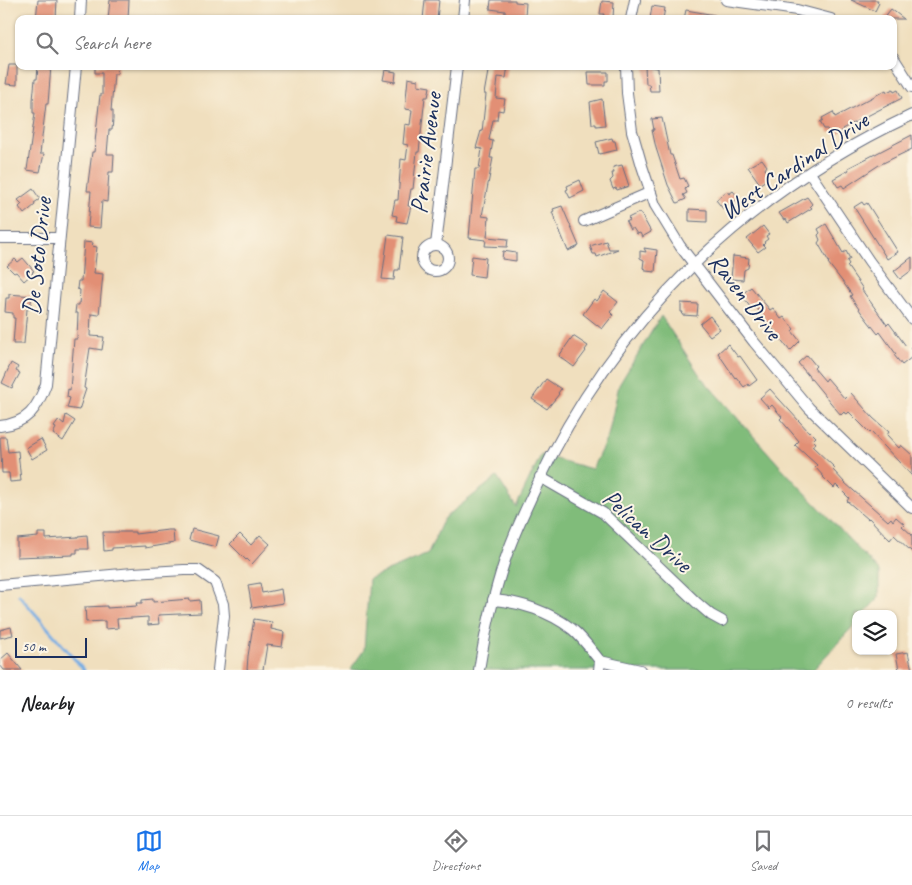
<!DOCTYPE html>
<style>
:root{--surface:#fff;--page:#f2f2f2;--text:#202124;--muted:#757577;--line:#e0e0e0;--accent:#1a73e8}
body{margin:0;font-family:Caveat,sans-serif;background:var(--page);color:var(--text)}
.controls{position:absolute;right:15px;bottom:15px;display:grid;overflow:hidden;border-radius:10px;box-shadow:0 1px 4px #0004}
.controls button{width:45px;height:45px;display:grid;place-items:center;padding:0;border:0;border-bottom:1px solid var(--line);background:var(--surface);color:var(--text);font:25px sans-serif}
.scale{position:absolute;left:15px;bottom:12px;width:72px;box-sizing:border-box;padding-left:5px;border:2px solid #1b2f5e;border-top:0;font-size:14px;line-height:18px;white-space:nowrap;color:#1b2f5e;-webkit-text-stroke:4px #fcf5e5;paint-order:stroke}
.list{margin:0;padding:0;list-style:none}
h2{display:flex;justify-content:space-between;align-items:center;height:65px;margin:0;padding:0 20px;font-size:21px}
h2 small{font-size:16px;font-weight:400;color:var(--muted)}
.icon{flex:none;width:28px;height:28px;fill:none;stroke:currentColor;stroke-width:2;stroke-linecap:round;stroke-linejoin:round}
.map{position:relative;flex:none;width:912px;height:670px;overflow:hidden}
.search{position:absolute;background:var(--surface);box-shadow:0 1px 4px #0004;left:15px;right:15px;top:15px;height:55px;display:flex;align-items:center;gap:12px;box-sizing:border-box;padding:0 18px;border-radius:10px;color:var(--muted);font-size:19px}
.sheet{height:145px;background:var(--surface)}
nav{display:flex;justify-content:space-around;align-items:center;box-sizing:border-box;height:70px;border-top:1px solid var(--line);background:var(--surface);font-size:14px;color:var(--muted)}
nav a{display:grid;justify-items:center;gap:2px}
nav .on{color:var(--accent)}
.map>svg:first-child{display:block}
.forest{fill:#80bc7a;stroke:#4e766c}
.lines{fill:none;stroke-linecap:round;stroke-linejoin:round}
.stream{stroke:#74ade4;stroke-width:3}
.building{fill:#e28f74}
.minor-casing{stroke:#666d80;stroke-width:12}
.minor{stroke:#fff;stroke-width:10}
.labels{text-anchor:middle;stroke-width:4;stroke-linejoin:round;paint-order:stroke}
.street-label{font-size:25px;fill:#1b2f5e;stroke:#fcf5e5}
</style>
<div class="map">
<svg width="912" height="670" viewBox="0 0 912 670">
<rect width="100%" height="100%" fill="#fcf5e5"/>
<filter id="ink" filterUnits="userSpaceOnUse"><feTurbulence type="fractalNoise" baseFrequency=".02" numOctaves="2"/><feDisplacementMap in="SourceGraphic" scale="10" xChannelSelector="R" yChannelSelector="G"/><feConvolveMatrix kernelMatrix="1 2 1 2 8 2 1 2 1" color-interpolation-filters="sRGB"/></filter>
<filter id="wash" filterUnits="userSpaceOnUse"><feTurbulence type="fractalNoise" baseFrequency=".0096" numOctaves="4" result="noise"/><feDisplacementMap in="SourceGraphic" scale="20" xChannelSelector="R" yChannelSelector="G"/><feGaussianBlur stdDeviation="1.12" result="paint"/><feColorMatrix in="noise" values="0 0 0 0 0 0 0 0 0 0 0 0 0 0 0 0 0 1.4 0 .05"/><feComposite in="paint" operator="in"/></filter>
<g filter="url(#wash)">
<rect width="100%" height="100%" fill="#f0dfbe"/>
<!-- forest -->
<path class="forest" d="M661,316L701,377L779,465L879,571V597L864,614H856V623L813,670H350L364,650L369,579L428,554L444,518L497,477L516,507L541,455L592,469L608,436L619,385Z"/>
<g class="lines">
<!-- stream -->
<path class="stream" d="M19,595L84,670"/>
</g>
<g id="blocks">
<!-- building -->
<g class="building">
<path d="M38,0H57L56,19H36Z"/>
<path d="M110,0H129L128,19H108Z"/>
<path d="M425,0H439L437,19H423Z"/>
<path d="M491,0H515V2L526,3L525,17L505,14V11L490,9Z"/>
<path d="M851,0H878L877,2L879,3L875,11Z"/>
<path d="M602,1L614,2L613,18L603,17L604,14H600Z"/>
<path d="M652,6L665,8L663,19H650Z"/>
<path d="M891,9L904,19H883Z"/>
<path d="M686,10L715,15L714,19H684Z"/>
<path d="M9,65H17V85L6,84Z"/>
<path d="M38,66H51L48,104H46L40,154H44L40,172L27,170L35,113H33V100L35,79H37Z"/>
<path d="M95,66H118L117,74H114L111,111H113V119L112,130H109L107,154H114L113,172H109L107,202L102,201L100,228L88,227L91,191H87L88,183L92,152H94L100,95H102V73H95Z"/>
<path d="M489,66H508L506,78L498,77L496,98L505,99L503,111L498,110L497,120H493L489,140L493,141L490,158H493L482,216L489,217L487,237L508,239L507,247L485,246L486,240L469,238L475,169H479L482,149L476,148L481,131L482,132L486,94H484Z"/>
<path d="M645,66L658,68L659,91H650L649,84H646Z"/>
<path d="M385,70L396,72L395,82L383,80Z"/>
<path d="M588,72H608V81H605V85H589Z"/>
<path d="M408,78L418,80V85L430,87L428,97H425L419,152H417L413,189H411L408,206H411L407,223L396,221L397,216L392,215L395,200H398L401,159L406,160L408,145L403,144L405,124L410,125L412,110L405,109Z"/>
<path d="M893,89L894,92L898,90L902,98L842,129L843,130L836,135L833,131L830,133L827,129H824L820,122L823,120L822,118L833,112L835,117L886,90L887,92Z"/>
<path d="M602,99L605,125L596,126V124H592L590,102Z"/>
<path d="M662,118L670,155H672L680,179L684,178L688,186L685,189L687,193L683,195L686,199L677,203L668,185L656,148L652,130H654L652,119Z"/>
<path d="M912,135V149L879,165L844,188L842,185L838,187L833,179L849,170L848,168Z"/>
<path d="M612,138L613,141H615L617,150L599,154L596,142Z"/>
<path d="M762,159L767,166L765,169L768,173L765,175L768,179L760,184L748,167Z"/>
<path d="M622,165L629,186L617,190L616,188L613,189L610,181L613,178L612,173H614L613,167Z"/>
<path d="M580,180L584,191L570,198L566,190L568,189L567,186Z"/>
<path d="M33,189L40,199L34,203L35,205L24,214L19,207L22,204L18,200Z"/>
<path d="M727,191L729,194L733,191L739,198L724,210L716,200Z"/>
<path d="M807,197L812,204L810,206L812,208L788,223L786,219L784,220L779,213Z"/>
<path d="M862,202L864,205L867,203L898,252L887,259L854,207Z"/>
<path d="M562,206L579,246L568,251L552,212L554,211L553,209Z"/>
<path d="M689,209L707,210V222L689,221Z"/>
<path d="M640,212L651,232L642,237L640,233L637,234L633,228L630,230L626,222L630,220L628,218Z"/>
<path d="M826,224L843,253L846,251L850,259L847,261L849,264L847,266L863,289L862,290L887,325L889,323L906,346L907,345L912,350V357L902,365L894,355L896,354L880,332L878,334L861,312L850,296L852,295L845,285L828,263L829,262L818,243L820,240L818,235L820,233L818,229Z"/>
<path d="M763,226L769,234L766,236L768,239L764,242L765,243L763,245L765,247L758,252L747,239Z"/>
<path d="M388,235L403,237L399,270H395L394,280L382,279Z"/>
<path d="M606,241L609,249H618L597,257L596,254H593L590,246Z"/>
<path d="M84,242L93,243L92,246L97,247L94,273L103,274L99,315L91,314L90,336L104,337L102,350L90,348L84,388L86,389L79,410L67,408L70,398L67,397L68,389L70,390L74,339H77L78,313H75L76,305H79L80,290L77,289L78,281H81Z"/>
<path d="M644,248L657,250L655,272L646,271V269L643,268L644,260L640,258V251L646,252Z"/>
<path d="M503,251L516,253V261L502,259Z"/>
<path d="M472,256L486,258L484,277L470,275Z"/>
<path d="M733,256L749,258L748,268L744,270L743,280L731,279Z"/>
<path d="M912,257V270L900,279L894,271Z"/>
<path d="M23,258L34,271L32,272L33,273L24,281L16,272L14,273L7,266L15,259L18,262Z"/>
<path d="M751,287L770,310L773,308L781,319L784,317L794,329L792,331L800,341L790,351L754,305L751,308L741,295Z"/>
<path d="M604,291L618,302L610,312L613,315L602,329L583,314L594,299L597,301Z"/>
<path d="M9,294L32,296L30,309H27L24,344H13L15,318H13V313L5,312L6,298H9Z"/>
<path d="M681,303L698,304L697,316L682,315L683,312H681Z"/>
<path d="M710,316L720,329L710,336L700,324Z"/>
<path d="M573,336L588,346L585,350L586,351L574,367L559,356Z"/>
<path d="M728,344L738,357L740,356L757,380L749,386L748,384L744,387L736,377L735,378L718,353Z"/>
<path d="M807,355L816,366L814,368L825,381L827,378L845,399L851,393L873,418L889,432L887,435L899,448L901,445L912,455V476L871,432L870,433L849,412L847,414L844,412L841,415L835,408L798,363Z"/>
<path d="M11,363L18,367L16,371L20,373L12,388L2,383Z"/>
<path d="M546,379L561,389L558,393L559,394L547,409L532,399Z"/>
<path d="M770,389L809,432L810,431L816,437L813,440L816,443L812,446L835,468L833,470L845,483L888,521L891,518L893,521L896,517L904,524L902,526L912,535V552L894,535L890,540L869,518L868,519L847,501L849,498L836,485L834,488L823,477H824L815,467L817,465L795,445L799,441L780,419L782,417L772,405L769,408L760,398Z"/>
<path d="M66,415L75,421L63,441L53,434L56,428L54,427L59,420L64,424Z"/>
<path d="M0,437H6L8,452L18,451L21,481L10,482L9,473H2Z"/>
<path d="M41,439L47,450L32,459L26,448Z"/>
<path d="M192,529L219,536L216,547L189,540Z"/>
<path d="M168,530H173L174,543L145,548V546L112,548V550L104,551L103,532H135V534Z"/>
<path d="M38,533H46V539L78,537V536L87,535L88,549H77V553H73V555L17,557V539L38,537Z"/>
<path d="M240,534L251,545L260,535L270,544L252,564L247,559L246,560L230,544Z"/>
<path d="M260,583L262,593L281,589L283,603L252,608L248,585Z"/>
<path d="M153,599V602L190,599V601L200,600L201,613L158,615L159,624L148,625V617L117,619L118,628L105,629V621L86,622L85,607L107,606V608L137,606L136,603H142V600Z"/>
<path d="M254,619L272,622L271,629L284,632L282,647L267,645L263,670H247L248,656Z"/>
<path d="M11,627L13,635L0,638V630Z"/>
<path d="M908,652L912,670H899L896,654Z"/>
<path d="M8,653L22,670H4L0,665V660Z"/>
</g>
</g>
</g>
<g filter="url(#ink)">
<use href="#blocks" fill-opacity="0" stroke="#666d80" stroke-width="1"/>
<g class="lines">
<defs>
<g id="minor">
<path d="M726,0L797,10L831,19"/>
<path d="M80,19L81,0"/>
<path d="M463,19L465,0"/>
<path d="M631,19L635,0"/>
<path d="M893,57L912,87"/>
<path d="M626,66L627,93L632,131L642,166L655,205L680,246L754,342L809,408L912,508"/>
<path d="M810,173L869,261L912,319"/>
<path d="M584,221L651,192"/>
<path d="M0,238H59"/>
<circle cx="435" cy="258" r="13"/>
<path d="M436,245L457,66"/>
<path d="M0,426C28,423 37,409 46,384L76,66"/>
<path d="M540,477L603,513L697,603L711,615L722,621"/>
<path d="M0,585L133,573L184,570H198L215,582L223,604L224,616L218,670"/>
<path d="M493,600C521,602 550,612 572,629C583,638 592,651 600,661L599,670"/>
<path d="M600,661L640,670"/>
<path d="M479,670C485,633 493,596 505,560C513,535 525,511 536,487C615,319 744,194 912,115"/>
</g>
</defs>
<!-- minor casing -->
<use href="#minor" class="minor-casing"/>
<!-- minor -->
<use href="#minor" class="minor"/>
</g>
</g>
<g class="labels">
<!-- street labels -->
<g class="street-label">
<text transform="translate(425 153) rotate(-83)" y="9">Prairie Avenue</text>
<text transform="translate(794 165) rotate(-34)" y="9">West Cardinal Drive</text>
<text transform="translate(36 256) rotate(-84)" y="9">De Soto Drive</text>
<text transform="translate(746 296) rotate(52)" y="9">Raven Drive</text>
<text transform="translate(648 530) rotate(42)" y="9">Pelican Drive</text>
</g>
</g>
</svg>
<div class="controls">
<button><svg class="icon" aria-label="layers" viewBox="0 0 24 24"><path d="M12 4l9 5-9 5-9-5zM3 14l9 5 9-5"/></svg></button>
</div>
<div class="scale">50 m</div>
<div class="search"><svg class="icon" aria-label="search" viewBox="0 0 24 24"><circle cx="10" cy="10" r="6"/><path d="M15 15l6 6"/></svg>Search here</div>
</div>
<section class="sheet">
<h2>Nearby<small>0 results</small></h2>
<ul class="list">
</ul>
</section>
<nav>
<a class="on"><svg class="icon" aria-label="map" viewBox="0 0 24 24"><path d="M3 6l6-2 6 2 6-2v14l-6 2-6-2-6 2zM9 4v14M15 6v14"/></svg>Map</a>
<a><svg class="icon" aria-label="directions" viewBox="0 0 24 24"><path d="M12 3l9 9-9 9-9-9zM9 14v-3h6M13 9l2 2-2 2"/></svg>Directions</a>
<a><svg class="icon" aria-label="saved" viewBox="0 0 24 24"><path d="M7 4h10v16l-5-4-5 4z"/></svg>Saved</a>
</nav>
